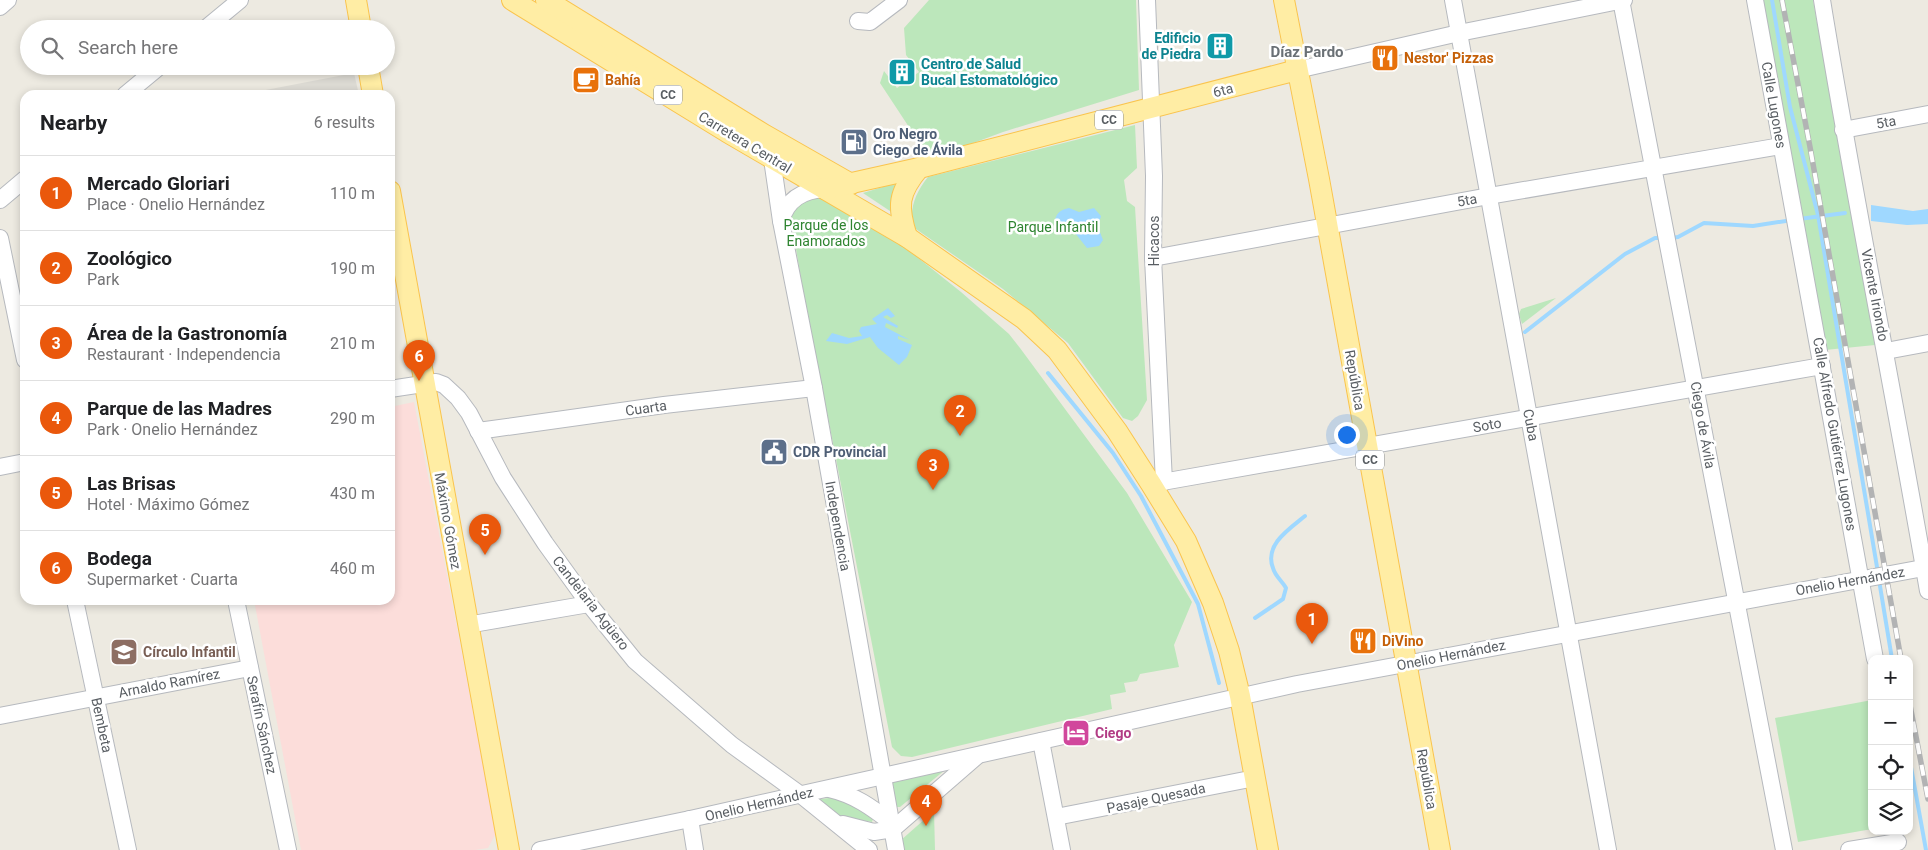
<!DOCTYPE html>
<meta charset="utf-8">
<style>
:root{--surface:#fff;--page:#f6f6f6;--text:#202124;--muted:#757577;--line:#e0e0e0;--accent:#ea580c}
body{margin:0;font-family:Roboto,sans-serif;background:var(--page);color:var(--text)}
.controls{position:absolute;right:15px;bottom:15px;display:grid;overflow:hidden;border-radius:10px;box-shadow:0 2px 8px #0003}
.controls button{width:45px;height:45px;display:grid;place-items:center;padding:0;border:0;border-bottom:1px solid var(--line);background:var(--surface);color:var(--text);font:25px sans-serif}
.you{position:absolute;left:1346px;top:434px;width:18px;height:18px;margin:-12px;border:4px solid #fff;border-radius:50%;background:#1a73e8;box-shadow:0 0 0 8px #1a73e833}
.badge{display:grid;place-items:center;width:32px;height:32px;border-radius:50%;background:var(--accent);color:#fff;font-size:16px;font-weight:700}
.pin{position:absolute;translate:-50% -41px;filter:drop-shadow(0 1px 2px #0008)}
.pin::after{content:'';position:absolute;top:26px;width:18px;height:15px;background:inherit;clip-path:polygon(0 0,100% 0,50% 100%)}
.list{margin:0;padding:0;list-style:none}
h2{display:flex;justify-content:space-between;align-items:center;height:65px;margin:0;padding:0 20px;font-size:21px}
h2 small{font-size:16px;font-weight:400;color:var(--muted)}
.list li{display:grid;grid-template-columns:32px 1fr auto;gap:15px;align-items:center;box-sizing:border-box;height:75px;padding:0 20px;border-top:1px solid var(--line)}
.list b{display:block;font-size:19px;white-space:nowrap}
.list p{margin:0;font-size:16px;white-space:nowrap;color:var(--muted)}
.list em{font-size:16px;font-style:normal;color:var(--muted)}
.icon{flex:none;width:28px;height:28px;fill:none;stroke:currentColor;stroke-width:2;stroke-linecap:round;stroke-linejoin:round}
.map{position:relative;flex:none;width:1928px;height:850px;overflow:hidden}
.search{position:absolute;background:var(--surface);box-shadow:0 2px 8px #0003;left:20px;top:20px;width:375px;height:55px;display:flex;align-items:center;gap:12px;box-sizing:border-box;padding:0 18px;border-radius:28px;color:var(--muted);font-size:19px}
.panel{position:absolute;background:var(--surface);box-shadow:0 2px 8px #0003;left:20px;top:90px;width:375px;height:515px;border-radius:15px}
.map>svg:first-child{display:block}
.industrial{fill:#dedcd5}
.medical{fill:#fcddda}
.green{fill:#bce7bb}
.water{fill:#9fd8ff}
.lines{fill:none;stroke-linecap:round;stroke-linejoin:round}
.stream{stroke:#9fd8ff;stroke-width:4}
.minor-casing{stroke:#b6b9be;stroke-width:18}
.major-casing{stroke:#fac44d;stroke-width:22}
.minor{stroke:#fff;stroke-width:16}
.major{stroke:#ffeda4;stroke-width:20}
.rail-casing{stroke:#b2b3b4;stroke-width:5.5}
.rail{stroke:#fff;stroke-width:4;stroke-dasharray:11;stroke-linecap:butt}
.labels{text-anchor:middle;stroke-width:5;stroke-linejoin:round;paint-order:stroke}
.shield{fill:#fff;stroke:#8b8e92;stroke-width:1}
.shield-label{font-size:12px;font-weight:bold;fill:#595e63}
.culture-label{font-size:14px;font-weight:bold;fill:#0d838f;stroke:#fff;text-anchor:end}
.food-label{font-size:14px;font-weight:bold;fill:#c56008;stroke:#fff;text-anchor:start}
.street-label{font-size:14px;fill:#595e63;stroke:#fff}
.service-label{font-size:14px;font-weight:bold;fill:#4e5e75;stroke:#fff;text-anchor:start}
.park-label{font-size:14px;fill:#2e8430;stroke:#fff}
.education-label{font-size:14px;font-weight:bold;fill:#785e54;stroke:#fff;text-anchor:start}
.hotel-label{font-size:14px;font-weight:bold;fill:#b23c85;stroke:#fff;text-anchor:start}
.neighbourhood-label{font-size:15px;font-weight:bold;fill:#6a7075;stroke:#fff}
</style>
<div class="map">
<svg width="1928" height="850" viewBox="0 0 1928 850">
<rect width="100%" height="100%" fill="#edeae1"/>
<!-- industrial -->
<path class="industrial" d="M354,73L359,95H240Z"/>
<!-- medical -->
<path class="medical" d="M414,402L496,833L488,848L475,850H301L254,600H390V407Z"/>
<!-- green -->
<g class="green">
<path d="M929,0H1136L1139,90L1003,132L930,159L880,83L884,71L897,88L919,72L906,55L904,28Z"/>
<path d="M1762,0H1813L1875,345L1825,350Z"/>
<path d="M1135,125L1137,168L1124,180L1127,201L1135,207L1147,400L1138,416L1132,421L1123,418L1068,343L1003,289L913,227C909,208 916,192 928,177Z"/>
<path d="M902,181L893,213L863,193Z"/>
<path d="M824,193L887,233L961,292L1009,334L1020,348L1127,493L1192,602L1174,645L1179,667L1140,674L1137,681L1124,683L1126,692L1110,695L1112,709L912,757L901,756L892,747L802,284L790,214L798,199Z"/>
<path d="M1556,298L1522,324L1519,314L1521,309Z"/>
<path d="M1872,700V829L1798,842L1775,718Z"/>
<path d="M945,770L900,807H896L890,781Z"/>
<path d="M835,797L874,816L872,822L838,817L815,800Z"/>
<path d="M934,811L935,850H902L900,841Z"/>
</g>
<!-- water -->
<g class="water">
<path d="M1871,205L1913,211L1928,209V224L1907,225L1871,221Z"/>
<path d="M1069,208L1079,212L1094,208L1101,216L1098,227L1103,240L1099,246L1087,248L1075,233L1061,232L1055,220C1057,212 1061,210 1069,208Z"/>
<path d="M888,308L895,316L891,318L887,315L883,317L898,326L897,328L886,323L885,327L910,340L898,336V339L912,345L907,357L899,365L878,348L870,337L847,344L826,341L832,333L849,338L862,336L859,331L861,327L877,324L872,319Z"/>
</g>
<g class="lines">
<!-- stream -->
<g class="stream">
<path d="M1772,0L1790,107L1818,215L1878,573"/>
<path d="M1799,219L1845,213"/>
<path d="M1671,238L1678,237L1704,223L1753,226L1792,220"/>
<path d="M1525,332L1625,254L1655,238H1662"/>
<path d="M1048,373L1113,453L1141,496L1198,604L1219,683"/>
<path d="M1879,580L1892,659"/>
<path d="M1255,618L1283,599L1286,588C1282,581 1275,576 1273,568C1264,545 1289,529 1305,516"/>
<path d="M1909,756L1926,850"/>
</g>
<defs>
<g id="minor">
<path d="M1147,0L1154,176L1153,258L1164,482"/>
<path d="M1453,0L1608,850"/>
<path d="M1621,0L1784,850"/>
<path d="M1755,0L1875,659"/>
<path d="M1822,0C1854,197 1894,393 1928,591"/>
<path d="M0,7L8,0"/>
<path d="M858,21L870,22L899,0"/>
<path d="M205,29L240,0"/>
<path d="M1297,70L1459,33L1624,0"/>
<path d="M125,95L160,66"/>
<path d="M1843,130L1928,114"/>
<path d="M772,159L781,221L814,388L896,850"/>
<path d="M0,200L25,179"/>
<path d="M781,221C787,199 803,190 825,189"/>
<path d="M0,238L25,360"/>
<path d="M1153,258L1489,196L1781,146"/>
<path d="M1886,351L1928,343"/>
<path d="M390,389L436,382L444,385L458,398L469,413L503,478L545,543L589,604L635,661L732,745L801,795L869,850"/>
<path d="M478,431L664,405L814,388"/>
<path d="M0,467L25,462"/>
<path d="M1151,484L1822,366"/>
<path d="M75,600L128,850"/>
<path d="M236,600L288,850"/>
<path d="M467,625L589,604"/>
<path d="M0,716L250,668"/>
<path d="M1041,741L1062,850"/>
<path d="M829,789C855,795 871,807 892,823"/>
<path d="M1056,817L1255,778"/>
<path d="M690,819L695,850"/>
<path d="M843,824L874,832L893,829L976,757"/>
<path d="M540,850L690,819L1297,684L1928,567"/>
<path d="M1849,850L1898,842"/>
</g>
<g id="major">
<path d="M356,0L361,29"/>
<path d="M512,0L727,132L907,237L1024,319L1057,350L1117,431L1151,484L1186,541L1213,603L1229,651L1240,696L1268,850"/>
<path d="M546,0L765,135L851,184"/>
<path d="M1284,0L1319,179L1440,850"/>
<path d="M368,66L373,95"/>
<path d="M825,189L919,168L1297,70"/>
<path d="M390,191L509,850"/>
<path d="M907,237C897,206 898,193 919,168"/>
</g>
</defs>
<!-- minor casing -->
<use href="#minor" class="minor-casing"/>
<!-- major casing -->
<use href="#major" class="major-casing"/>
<!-- minor -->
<use href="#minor" class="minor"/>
<!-- major -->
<use href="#major" class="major"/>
<defs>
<g id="rail">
<path d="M1782,0L1810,147L1901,659"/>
<path d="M1909,700L1928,799"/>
</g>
</defs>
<!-- rail casing -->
<use href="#rail" class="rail-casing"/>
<!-- rail -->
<use href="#rail" class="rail"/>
</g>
<!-- icons -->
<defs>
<symbol id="building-square" viewBox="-11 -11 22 22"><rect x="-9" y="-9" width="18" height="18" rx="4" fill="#0f9aa8" stroke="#fff"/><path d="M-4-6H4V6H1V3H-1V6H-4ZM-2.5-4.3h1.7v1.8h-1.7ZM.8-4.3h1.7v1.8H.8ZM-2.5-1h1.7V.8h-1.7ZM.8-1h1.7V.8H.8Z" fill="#fff"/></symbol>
<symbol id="restaurant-square" viewBox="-11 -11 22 22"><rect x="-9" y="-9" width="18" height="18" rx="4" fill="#e8710a" stroke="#fff"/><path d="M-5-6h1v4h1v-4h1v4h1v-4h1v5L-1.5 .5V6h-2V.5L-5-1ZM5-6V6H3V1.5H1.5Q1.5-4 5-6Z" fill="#fff"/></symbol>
<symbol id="cafe-square" viewBox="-11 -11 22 22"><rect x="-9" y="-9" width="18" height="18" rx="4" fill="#e8710a" stroke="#fff"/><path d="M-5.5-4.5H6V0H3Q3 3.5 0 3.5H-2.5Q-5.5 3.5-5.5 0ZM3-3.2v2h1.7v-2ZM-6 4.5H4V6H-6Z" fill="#fff"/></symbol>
<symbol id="fuel-square" viewBox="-11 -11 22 22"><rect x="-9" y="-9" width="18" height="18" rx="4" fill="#5c6f8a" stroke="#fff"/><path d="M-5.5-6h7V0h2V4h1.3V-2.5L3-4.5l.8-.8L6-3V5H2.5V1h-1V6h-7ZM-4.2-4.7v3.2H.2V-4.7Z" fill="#fff"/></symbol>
<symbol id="civic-square" viewBox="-11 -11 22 22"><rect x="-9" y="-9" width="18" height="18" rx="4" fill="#5c6f8a" stroke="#fff"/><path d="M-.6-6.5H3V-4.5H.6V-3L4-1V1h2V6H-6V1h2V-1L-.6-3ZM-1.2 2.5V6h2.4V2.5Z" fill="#fff"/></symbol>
<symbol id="school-square" viewBox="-11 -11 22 22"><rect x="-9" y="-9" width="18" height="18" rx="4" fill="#8d6e63" stroke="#fff"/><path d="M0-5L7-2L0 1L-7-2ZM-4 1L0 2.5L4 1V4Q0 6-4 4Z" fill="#fff"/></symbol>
<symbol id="hotel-square" viewBox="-11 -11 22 22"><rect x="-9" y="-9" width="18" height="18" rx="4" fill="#d1479c" stroke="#fff"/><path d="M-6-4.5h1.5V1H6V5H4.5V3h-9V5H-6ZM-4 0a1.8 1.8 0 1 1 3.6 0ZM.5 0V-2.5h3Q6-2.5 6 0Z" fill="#fff"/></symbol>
</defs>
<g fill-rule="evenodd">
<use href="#building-square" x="1204" y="30" width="32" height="32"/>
<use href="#restaurant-square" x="1369" y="42" width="32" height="32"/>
<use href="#building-square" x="886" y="56" width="32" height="32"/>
<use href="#cafe-square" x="570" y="64" width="32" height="32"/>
<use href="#fuel-square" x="838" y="126" width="32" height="32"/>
<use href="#civic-square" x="758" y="436" width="32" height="32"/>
<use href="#restaurant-square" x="1347" y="625" width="32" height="32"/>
<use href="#school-square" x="108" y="636" width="32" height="32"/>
<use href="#hotel-square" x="1060" y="717" width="32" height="32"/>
</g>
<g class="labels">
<!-- shield labels -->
<g class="shield">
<rect x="654" y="85.5" width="28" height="19" rx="4"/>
<rect x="1095" y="110.5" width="28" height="19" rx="4"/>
<rect x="1356" y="450.5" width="28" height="19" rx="4"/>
</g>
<g class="shield-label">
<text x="668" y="99">CC</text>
<text x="1109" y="124">CC</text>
<text x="1370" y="464">CC</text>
</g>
<!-- culture labels -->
<g class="culture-label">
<text x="1201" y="43">Edificio<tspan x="1201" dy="16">de Piedra</tspan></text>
<text x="921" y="69" text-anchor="start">Centro de Salud<tspan x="921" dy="16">Bucal Estomatológico</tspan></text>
</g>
<!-- food labels -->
<g class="food-label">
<text x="1404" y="63">Nestor' Pizzas</text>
<text x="605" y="85">Bahía</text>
<text x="1382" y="646">DiVino</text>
</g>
<!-- street labels -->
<g class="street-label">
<text transform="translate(1223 90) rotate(-15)" y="5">6ta</text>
<text transform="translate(1774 105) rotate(80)" y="5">Calle Lugones</text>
<text transform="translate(1886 122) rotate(-10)" y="5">5ta</text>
<text transform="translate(745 142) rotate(31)" y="5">Carretera Central</text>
<text transform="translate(1467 200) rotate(-10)" y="5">5ta</text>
<text transform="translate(1154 241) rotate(-90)" y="5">Hicacos</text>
<text transform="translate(1875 295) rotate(79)" y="5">Vicente Iriondo</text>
<text transform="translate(1355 380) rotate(80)" y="5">República</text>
<text transform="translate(646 408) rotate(-8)" y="5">Cuarta</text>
<text transform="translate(1487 425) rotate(-10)" y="5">Soto</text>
<text transform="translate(1531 425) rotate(79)" y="5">Cuba</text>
<text transform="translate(1703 425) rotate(80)" y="5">Ciego de Ávila</text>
<text transform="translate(1835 434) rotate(80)" y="5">Calle Alfredo Gutiérrez Lugones</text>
<text transform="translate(448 521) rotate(80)" y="5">Máximo Gómez</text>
<text transform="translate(838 526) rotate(80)" y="5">Independencia</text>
<text transform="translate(1850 581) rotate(-10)" y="5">Onelio Hernández</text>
<text transform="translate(591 603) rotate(52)" y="5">Candelaria Agüero</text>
<text transform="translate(1451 655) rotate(-11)" y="5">Onelio Hernández</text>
<text transform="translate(169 683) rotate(-11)" y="5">Arnaldo Ramírez</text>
<text transform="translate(102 725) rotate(78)" y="5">Bembeta</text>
<text transform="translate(262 725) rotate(78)" y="5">Serafín Sánchez</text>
<text transform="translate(1427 779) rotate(80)" y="5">República</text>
<text transform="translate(1156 798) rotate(-12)" y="5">Pasaje Quesada</text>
<text transform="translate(759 804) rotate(-13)" y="5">Onelio Hernández</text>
</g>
<!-- service labels -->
<g class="service-label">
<text x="873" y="139">Oro Negro<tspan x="873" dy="16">Ciego de Ávila</tspan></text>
<text x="793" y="457">CDR Provincial</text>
</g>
<!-- park labels -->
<g class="park-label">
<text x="826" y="230">Parque de los<tspan x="826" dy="16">Enamorados</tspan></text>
<text x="1053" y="232">Parque Infantil</text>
</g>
<!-- education labels -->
<g class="education-label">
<text x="143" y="657">Círculo Infantil</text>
</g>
<!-- hotel labels -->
<g class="hotel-label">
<text x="1095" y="738">Ciego</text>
</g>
<!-- neighbourhood labels -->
<g class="neighbourhood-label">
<text x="1307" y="57">Díaz Pardo</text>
</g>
</g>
</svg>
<div class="controls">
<button>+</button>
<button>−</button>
<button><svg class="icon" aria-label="locate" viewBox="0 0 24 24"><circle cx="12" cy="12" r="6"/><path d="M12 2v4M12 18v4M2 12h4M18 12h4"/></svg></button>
<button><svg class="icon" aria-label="layers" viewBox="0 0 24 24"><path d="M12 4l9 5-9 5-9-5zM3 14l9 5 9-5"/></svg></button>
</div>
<div class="you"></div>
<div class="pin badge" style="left:1312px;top:644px">1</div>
<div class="pin badge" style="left:960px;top:436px">2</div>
<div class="pin badge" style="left:933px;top:490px">3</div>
<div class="pin badge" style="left:926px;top:826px">4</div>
<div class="pin badge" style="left:485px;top:555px">5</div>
<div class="pin badge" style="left:419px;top:381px">6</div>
<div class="search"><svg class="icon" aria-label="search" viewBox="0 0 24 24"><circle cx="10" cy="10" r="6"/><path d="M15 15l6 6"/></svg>Search here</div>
<section class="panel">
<h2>Nearby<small>6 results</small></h2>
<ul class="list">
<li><span class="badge">1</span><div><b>Mercado Gloriari</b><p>Place · Onelio Hernández</p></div><em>110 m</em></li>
<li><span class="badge">2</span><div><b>Zoológico</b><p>Park</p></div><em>190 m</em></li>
<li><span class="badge">3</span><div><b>Área de la Gastronomía</b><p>Restaurant · Independencia</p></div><em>210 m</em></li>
<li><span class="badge">4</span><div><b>Parque de las Madres</b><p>Park · Onelio Hernández</p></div><em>290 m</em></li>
<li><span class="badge">5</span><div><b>Las Brisas</b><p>Hotel · Máximo Gómez</p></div><em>430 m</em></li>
<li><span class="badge">6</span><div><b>Bodega</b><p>Supermarket · Cuarta</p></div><em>460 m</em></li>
</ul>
</section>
</div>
